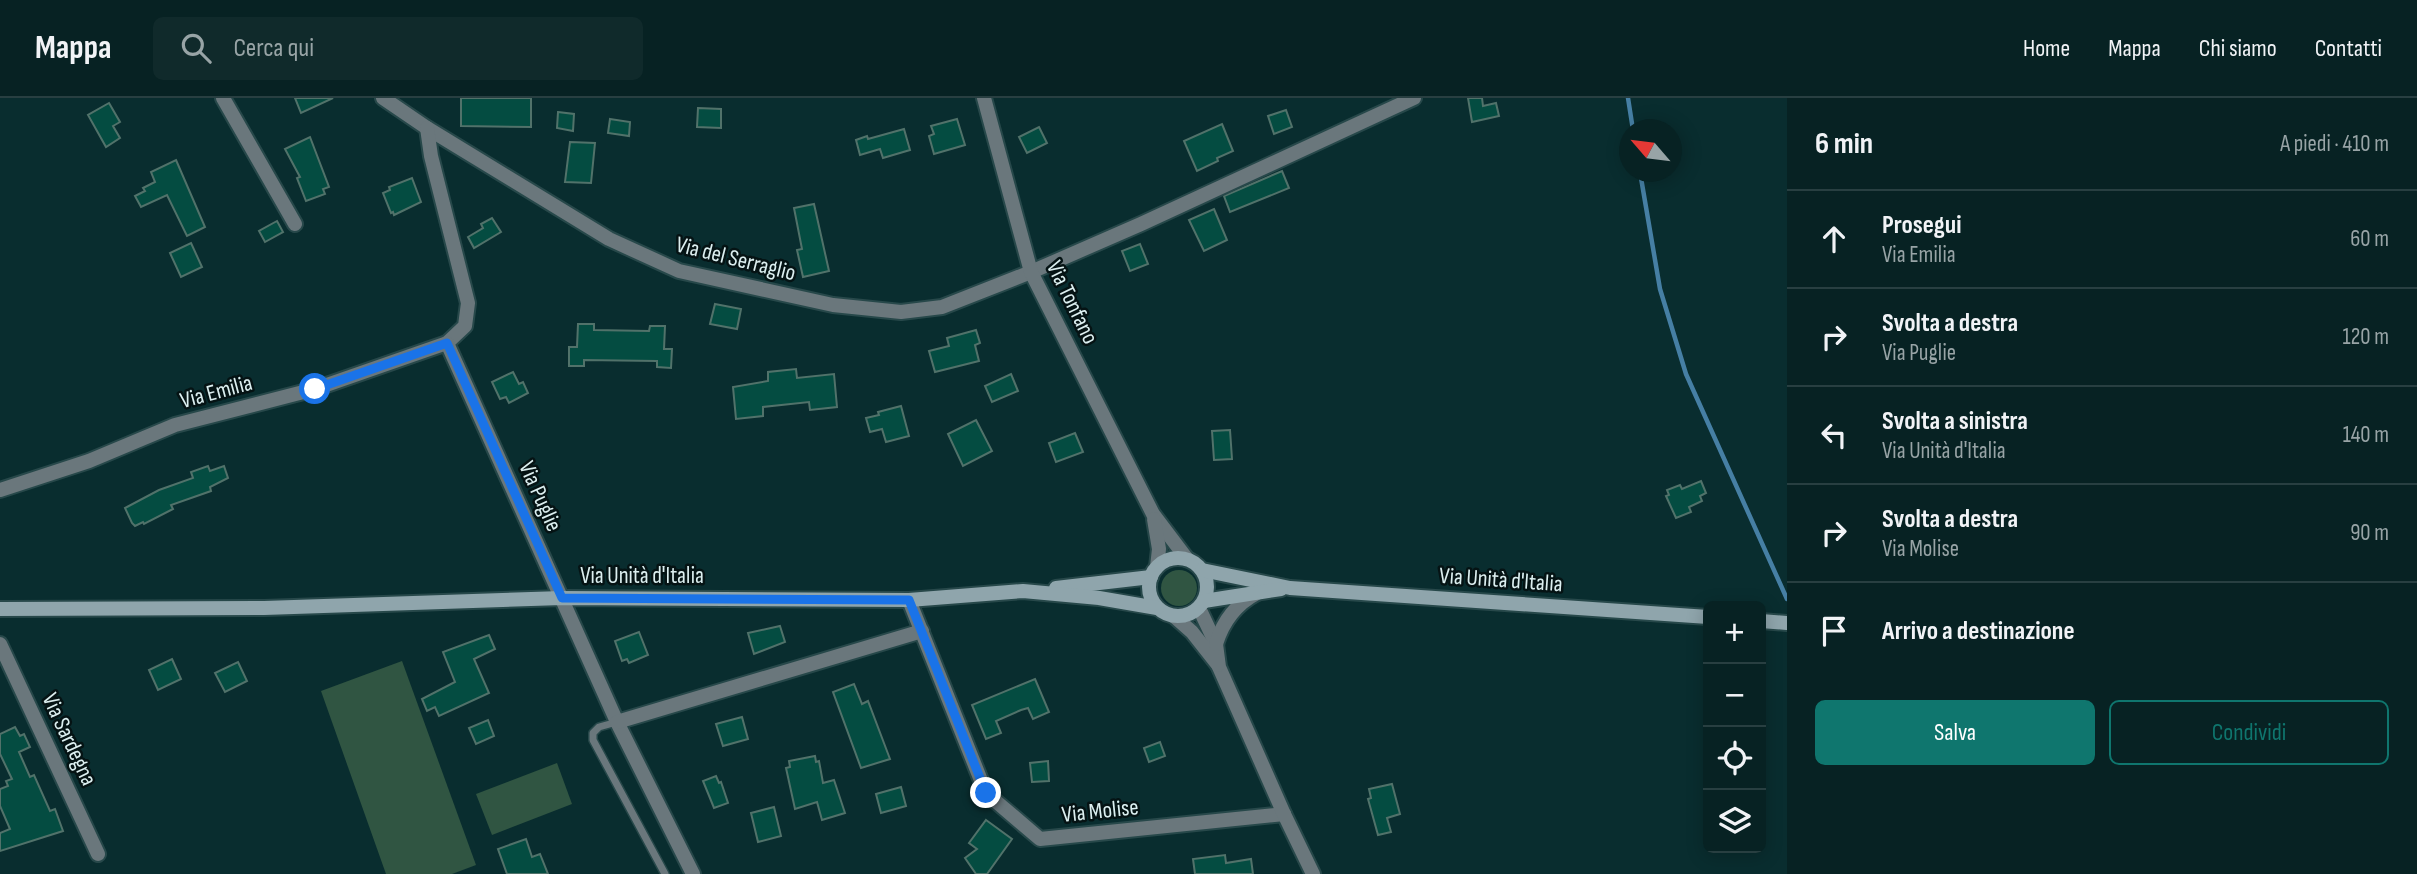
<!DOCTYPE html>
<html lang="it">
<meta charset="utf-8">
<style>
:root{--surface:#072223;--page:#102a2b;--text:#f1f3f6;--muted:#98a4a6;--line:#283f41;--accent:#0f766e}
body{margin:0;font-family:"Sofia Sans Condensed",sans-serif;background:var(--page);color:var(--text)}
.controls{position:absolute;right:21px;bottom:21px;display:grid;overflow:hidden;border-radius:10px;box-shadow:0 4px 18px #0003}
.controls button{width:63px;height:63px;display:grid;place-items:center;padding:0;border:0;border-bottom:2px solid var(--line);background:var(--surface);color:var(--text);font:35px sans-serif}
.compass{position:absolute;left:1619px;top:21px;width:63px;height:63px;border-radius:50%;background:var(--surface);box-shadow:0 4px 18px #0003;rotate:298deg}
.stop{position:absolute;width:21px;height:21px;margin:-16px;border:5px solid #1a73e8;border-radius:50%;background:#fff}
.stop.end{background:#1a73e8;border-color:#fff;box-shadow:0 2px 7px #0008}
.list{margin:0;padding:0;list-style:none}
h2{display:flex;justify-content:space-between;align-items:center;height:91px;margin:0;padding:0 28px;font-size:30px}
h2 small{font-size:23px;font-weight:400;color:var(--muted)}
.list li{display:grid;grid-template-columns:46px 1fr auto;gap:21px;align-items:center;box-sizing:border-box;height:98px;padding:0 28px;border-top:2px solid var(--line)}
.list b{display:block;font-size:26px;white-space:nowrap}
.list p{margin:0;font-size:23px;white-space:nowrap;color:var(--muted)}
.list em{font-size:23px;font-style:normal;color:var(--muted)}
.actions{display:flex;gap:14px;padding:21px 28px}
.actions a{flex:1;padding:16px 0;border:2px solid var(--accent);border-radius:10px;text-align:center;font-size:24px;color:var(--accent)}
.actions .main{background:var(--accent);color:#fff}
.icon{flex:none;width:38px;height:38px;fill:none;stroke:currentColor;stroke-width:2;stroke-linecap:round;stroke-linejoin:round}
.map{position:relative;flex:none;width:1787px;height:776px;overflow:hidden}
header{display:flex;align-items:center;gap:42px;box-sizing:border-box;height:98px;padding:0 35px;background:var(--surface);border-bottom:2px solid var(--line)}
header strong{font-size:33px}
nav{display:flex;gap:38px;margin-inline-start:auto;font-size:24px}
.search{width:490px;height:63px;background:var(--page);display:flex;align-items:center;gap:18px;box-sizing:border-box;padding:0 24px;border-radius:10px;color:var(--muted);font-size:26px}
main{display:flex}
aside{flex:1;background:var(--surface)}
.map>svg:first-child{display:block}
.green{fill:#305542}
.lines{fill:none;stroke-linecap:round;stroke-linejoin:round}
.stream{stroke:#467fa4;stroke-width:4.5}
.building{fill:#044c41;stroke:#51726a;stroke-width:2}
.lane-casing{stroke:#27484a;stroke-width:10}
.street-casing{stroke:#27484a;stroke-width:18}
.secondary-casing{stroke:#27484a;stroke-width:18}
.lane{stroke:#6a777c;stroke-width:7}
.street{stroke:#6a777c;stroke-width:14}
.secondary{stroke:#8fa5ac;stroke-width:14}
.route{stroke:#1a73e8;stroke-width:9}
.labels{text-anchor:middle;stroke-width:5;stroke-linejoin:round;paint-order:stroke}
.street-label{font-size:23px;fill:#dceff0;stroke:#051314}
</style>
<header>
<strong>Mappa</strong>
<div class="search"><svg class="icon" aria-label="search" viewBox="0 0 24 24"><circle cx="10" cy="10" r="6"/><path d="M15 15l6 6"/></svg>Cerca qui</div>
<nav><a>Home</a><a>Mappa</a><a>Chi siamo</a><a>Contatti</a></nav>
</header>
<main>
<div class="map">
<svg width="1787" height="776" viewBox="0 0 1787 776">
<rect width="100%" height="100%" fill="#092d2f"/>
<!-- green -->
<g class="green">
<circle cx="1179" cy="490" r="18"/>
<path d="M402,563L476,767L452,776H386L321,593Z"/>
<path d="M557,665L572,706L492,737L476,696Z"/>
</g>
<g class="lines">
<!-- stream -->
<g class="stream">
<path d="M1628,0L1633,32"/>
<path d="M1640,74L1660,191L1686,276L1787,501"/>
</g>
</g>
<!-- building -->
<g class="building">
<path d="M295,0H333L301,15Z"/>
<path d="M461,0H531V29L461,28Z"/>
<path d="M1468,0H1482L1483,8L1496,5L1499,18L1472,24Z"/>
<path d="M109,5L120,24L113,28L120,40L106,49L88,17Z"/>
<path d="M698,10L721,11V30L697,29Z"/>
<path d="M1286,12L1292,29L1274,36L1268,18Z"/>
<path d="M558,14L574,16L573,33L557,30Z"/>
<path d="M610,21L630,24L629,38L608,35Z"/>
<path d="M957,21L965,47L934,56L929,38L934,36L931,28Z"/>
<path d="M1222,26L1233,53L1217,60L1218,63L1197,73L1184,43Z"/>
<path d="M1039,29L1047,45L1027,55L1019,39Z"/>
<path d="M904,31L910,52L883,60L880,51L860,57L856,42L867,38L868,41Z"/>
<path d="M310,39L329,89L323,91L325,96L306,103L297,80L300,79L285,51Z"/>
<path d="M570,44L595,45L591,85L565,84Z"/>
<path d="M176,62L205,129L187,138L167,97L141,109L135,98L145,93L143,90L155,84L151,74Z"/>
<path d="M1282,73L1289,90L1230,114L1224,98Z"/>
<path d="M412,80L421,104L394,117L393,114L391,115L383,95L390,92L389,89Z"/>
<path d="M814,106L829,173L803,179L797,152L802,151L794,110Z"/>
<path d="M1214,111L1227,142L1204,153L1189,122Z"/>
<path d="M492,120L501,134L474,150L468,139L483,130L481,126Z"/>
<path d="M277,123L283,134L265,144L259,133Z"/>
<path d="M191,145L202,169L181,179L170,155Z"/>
<path d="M1140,146L1148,166L1130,173L1122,153Z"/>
<path d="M715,206L741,211L737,231L710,226Z"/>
<path d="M578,226H594V232L649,233L650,228H665L664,251H672L671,270L657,269V263L584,262V268H569V249H577Z"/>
<path d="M976,232L980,245L975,247L979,263L935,274L929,253L949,248L947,240Z"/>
<path d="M796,271L797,280L834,276L837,309L810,312L809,304L763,309V318L736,321L733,289L768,283V274Z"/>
<path d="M513,274L519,286L523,284L528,295L509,305L506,299L500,301L492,284Z"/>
<path d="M1011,276L1018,293L992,304L985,288Z"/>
<path d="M901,308L909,338L886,344L882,331L870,334L866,320L879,317L878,314Z"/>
<path d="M976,322L992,353L963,368L948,336Z"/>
<path d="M1230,332L1232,361L1214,362L1212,333Z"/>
<path d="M1075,335L1083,354L1056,364L1049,345Z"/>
<path d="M208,368L210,373L224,368L228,380L210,389L211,393L171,407L173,411L144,426L143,424L135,428L132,425L125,410L159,392L193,380L191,374Z"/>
<path d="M1701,383L1706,395L1700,398L1702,403L1689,409L1691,414L1676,420L1666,398L1669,397L1667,392L1680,387L1682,391Z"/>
<path d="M780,528L785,544L754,556L748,535Z"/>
<path d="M639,534L648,557L629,565L627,561L622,563L615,543Z"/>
<path d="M489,537L495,551L474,561L489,595L439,618L435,609L427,613L422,601L455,584L443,554Z"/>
<path d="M172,561L181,581L158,592L149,572Z"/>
<path d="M238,564L247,583L225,594L215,575Z"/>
<path d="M1035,581L1049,614L1033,621L1028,610L1021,612L996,623L1001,635L986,641L972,607Z"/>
<path d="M854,586L862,606L868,603L890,661L861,670L833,594Z"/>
<path d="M742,619L748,641L723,648L716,626Z"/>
<path d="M488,622L494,638L476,646L469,630Z"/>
<path d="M15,629L20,638L24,636L30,649L19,654L30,679L34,677L50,713L55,711L63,733L0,753V735L10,731L0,708V691L8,688L6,683L12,681L0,656V636Z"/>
<path d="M1160,644L1165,658L1149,664L1144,650Z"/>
<path d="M815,658L816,664L819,663L823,685L834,682L845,715L822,722L817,704L795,711L786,670L790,669L789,663Z"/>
<path d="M1048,663L1049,683L1032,684L1030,665Z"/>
<path d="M716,678L719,685L721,684L728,705L714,710L703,683Z"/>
<path d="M1392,686L1400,716L1387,720L1391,734L1378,737L1368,701L1371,700L1369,691Z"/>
<path d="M901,689L906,708L881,715L876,696Z"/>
<path d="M774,709L781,738L758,744L751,715Z"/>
<path d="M986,722L1012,741L987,776H976L965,760L977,751L969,745Z"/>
<path d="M526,741L532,759L540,756L548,776H507L498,751Z"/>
<path d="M1225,757L1226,765L1251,761L1253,776H1195L1193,761Z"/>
</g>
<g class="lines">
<defs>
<path id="lane" d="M617,624L599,629L593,635V642L665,776"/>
<g id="street">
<path d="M223,0L295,126"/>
<path d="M383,0L427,30L609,141L679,173L833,207L901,214L942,209L1031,174L1141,126L1414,0"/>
<path d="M984,0L1031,174L1153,416L1187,461"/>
<path d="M427,30L431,58L468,205L465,228L447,245L617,624L693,776"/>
<path d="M0,392L89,363L175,327L315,291L447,245"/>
<path d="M1154,421L1159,451L1157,469"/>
<path d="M909,502L986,695L1040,741L1284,716"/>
<path d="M1199,510L1216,546L1219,569L1284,716L1313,776"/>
<path d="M1175,519L1192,534L1218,567"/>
<path d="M0,546L98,756"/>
<path d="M1216,546C1223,523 1236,506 1257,495"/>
<path d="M617,624L922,533"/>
</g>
<g id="secondary">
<circle cx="1178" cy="489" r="29"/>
<path d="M1202,472L1290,490L1708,519"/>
<path d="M1056,490L1151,479"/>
<path d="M1204,503L1281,491"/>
<path d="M0,511L264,510L562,500L909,502L1023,493L1099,500L1157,510"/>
<path d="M1761,523L1787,525"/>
</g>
</defs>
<!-- lane casing -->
<use href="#lane" class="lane-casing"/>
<!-- street casing -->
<use href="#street" class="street-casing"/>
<!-- secondary casing -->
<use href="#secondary" class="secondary-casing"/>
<!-- lane -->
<use href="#lane" class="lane"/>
<!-- street -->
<use href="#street" class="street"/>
<!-- secondary -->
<use href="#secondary" class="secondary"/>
</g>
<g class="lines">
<!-- route -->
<path class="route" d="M315,291L447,245L562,500L909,502L986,695"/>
</g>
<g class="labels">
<!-- street labels -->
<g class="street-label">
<text transform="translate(736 160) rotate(14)" y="8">Via del Serraglio</text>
<text transform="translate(1073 204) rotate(64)" y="8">Via Tonfano</text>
<text transform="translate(216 293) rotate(-15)" y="8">Via Emilia</text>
<text transform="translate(541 398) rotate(66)" y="8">Via Puglie</text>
<text x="642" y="485">Via Unità d'Italia</text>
<text transform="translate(1501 481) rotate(4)" y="8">Via Unità d'Italia</text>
<text transform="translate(70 641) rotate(65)" y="8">Via Sardegna</text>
<text transform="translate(1100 712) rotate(-6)" y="8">Via Molise</text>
</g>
</g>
</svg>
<div class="controls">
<button>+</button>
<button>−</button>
<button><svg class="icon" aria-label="locate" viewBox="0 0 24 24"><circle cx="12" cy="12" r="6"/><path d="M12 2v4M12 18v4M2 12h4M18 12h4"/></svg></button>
<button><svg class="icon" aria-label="layers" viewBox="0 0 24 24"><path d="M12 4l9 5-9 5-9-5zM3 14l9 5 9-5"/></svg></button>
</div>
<svg class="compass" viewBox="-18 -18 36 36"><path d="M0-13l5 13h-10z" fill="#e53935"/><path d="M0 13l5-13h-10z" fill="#98a4a6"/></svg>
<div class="stop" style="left:315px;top:291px"></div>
<div class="stop end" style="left:986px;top:695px"></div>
</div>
<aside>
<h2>6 min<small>A piedi · 410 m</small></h2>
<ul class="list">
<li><svg class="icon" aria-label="ahead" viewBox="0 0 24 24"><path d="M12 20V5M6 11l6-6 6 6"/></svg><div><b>Prosegui</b><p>Via Emilia</p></div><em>60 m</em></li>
<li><svg class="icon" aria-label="right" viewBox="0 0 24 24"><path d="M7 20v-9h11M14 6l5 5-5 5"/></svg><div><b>Svolta a destra</b><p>Via Puglie</p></div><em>120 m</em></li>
<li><svg class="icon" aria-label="left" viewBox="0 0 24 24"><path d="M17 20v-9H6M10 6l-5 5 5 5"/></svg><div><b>Svolta a sinistra</b><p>Via Unità d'Italia</p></div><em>140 m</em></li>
<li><svg class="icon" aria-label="right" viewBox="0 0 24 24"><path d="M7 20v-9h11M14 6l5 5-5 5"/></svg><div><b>Svolta a destra</b><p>Via Molise</p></div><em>90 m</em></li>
<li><svg class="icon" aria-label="arrive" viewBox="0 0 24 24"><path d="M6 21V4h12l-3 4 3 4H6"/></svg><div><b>Arrivo a destinazione</b></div></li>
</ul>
<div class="actions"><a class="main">Salva</a><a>Condividi</a></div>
</aside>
</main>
